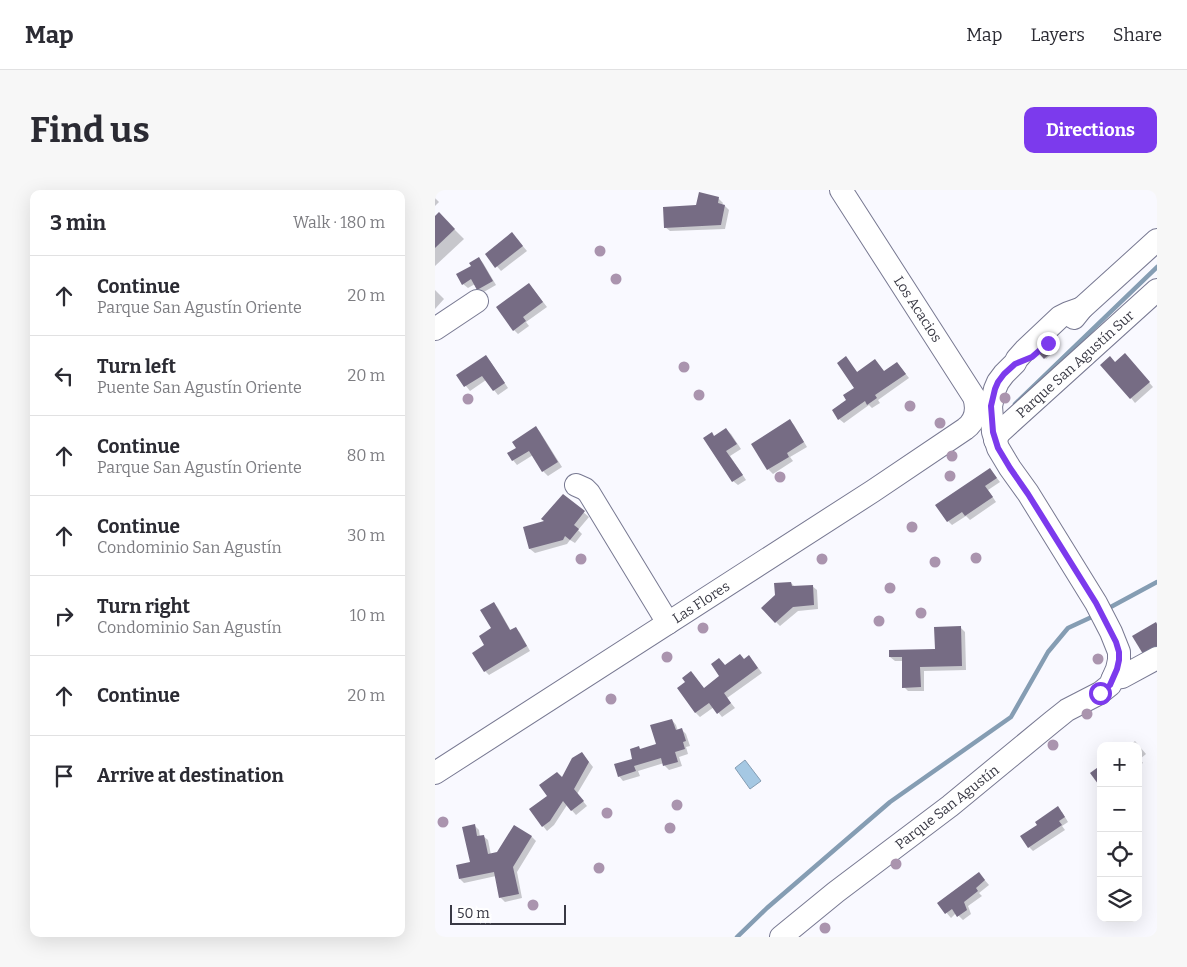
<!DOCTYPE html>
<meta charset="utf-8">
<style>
:root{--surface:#fff;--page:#f7f7f7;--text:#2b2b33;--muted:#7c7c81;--line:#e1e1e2;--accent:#7c3aed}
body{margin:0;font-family:Bitter,serif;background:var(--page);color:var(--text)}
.controls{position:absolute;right:15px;bottom:15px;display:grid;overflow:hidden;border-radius:10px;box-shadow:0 5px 20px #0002}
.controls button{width:45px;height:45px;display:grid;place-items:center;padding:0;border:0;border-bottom:1px solid var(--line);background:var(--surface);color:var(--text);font:25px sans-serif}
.scale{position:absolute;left:15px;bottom:12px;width:116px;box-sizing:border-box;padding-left:5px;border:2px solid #393944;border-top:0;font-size:14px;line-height:18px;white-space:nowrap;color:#393944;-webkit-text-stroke:4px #fff;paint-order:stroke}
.stop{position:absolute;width:15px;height:15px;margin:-11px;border:4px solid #7c3aed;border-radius:50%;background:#fff}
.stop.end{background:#7c3aed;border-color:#fff;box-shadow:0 1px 5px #0008}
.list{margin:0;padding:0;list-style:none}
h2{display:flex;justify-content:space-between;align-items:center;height:65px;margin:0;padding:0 20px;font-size:21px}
h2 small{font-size:16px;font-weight:400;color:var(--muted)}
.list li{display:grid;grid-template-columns:32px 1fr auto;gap:15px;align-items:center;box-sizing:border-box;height:80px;padding:0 20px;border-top:1px solid var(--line)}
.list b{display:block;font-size:19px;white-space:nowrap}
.list p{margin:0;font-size:16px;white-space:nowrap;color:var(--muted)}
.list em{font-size:16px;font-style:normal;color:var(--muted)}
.icon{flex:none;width:28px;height:28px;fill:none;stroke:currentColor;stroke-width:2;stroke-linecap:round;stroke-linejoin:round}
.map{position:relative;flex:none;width:722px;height:747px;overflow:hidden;border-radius:10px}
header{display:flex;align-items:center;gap:30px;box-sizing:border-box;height:70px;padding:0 25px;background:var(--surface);border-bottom:1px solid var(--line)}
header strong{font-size:24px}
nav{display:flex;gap:28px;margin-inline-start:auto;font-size:18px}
.intro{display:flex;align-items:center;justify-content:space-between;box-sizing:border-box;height:120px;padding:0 30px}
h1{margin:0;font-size:35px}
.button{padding:12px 22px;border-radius:10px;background:var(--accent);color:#fff;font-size:18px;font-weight:700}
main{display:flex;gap:30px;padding:0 30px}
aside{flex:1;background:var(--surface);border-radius:10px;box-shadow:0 5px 20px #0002}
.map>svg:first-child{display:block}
.water{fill:#a5c8e3;stroke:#859db3}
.shadow{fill:#0003}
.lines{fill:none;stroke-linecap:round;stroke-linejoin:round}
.stream{stroke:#859db3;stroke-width:4.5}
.building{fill:#766c84}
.minor-casing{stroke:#787992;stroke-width:24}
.minor{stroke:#fff;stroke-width:22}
.tree{fill:#aa94ae}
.route{stroke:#7c3aed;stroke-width:6}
.labels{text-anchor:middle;stroke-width:5;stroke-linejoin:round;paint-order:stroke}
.street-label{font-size:14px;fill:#393944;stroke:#fff}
</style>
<header>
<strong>Map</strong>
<nav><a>Map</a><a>Layers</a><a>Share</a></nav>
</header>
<div class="intro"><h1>Find us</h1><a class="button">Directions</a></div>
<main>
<aside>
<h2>3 min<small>Walk · 180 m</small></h2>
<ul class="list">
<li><svg class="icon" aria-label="ahead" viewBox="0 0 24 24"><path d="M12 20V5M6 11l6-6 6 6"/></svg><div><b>Continue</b><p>Parque San Agustín Oriente</p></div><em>20 m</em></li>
<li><svg class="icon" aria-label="left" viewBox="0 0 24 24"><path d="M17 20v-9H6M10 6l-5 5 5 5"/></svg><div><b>Turn left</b><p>Puente San Agustín Oriente</p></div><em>20 m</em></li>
<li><svg class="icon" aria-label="ahead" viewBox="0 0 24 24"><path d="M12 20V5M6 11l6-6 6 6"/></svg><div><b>Continue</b><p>Parque San Agustín Oriente</p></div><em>80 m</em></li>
<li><svg class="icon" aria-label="ahead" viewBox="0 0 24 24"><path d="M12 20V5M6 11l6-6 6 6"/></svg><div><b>Continue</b><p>Condominio San Agustín</p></div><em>30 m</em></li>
<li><svg class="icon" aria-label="right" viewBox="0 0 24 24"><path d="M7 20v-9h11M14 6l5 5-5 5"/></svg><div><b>Turn right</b><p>Condominio San Agustín</p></div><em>10 m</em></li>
<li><svg class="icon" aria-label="ahead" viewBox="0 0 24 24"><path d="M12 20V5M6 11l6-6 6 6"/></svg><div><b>Continue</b></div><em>20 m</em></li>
<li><svg class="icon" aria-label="arrive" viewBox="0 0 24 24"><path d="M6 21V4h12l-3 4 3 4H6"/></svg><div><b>Arrive at destination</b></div></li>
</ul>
</aside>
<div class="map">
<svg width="722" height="747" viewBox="0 0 722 747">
<rect width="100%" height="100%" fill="#f9f9ff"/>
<!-- water -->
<path class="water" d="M310,570L326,591L315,599L300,578Z"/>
<!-- shadow -->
<g class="shadow">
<path d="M0,8L4,12L0,16Z"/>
<path d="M283,8L288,13L287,15L290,16L294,20L290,39L235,41L230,37L262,16Z"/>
<path d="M4,24L29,49L0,76V28Z"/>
<path d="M81,48L92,61L66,81L51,64Z"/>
<path d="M44,68L48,73L61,95L47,103L40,94L33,98L28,94L37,77Z"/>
<path d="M98,99L112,117L91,132L94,136L83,144L79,140Z"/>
<path d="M0,100L9,109L0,119Z"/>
<path d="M604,133L625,156L611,169L590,146Z"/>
<path d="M411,168L423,183L440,171L449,182L462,173L474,188L443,210L445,213L437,218L434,215L409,233L404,229L413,210L421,198Z"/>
<path d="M694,169L718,197L700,213L696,208L680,173Z"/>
<path d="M55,171L73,198L63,205L51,190L35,201L23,186Z"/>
<path d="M355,231L359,235L372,257L355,267L358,271L338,284L333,279L318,254Z"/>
<path d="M101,238L105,242L127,277L113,286L108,281L98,265L82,275L73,264L82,258Z"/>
<path d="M291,239L296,244L306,259L295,266L311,290L303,295L298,291L280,247Z"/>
<path d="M555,279L565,292L553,300L561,312L535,330L531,326L517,335L513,331Z"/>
<path d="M128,305L154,327L143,340L147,344L140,353L135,350L132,354L100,363L95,359L89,338L111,331Z"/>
<path d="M356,393L360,397L377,396L382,400L383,419L363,421L345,436L341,432Z"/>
<path d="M59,413L63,418L76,441L81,438L85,443L95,461L54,485L50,481L51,456L58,439Z"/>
<path d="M525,437L530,442L531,480L489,481V501H473L469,497L468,471H460L455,467L501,460Z"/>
<path d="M309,470L318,471L327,483L292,508L300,518L287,527L279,517L265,527L260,522L252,492L256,482L269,499L286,487L290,476Z"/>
<path d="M237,530L241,535L243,541L247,540L251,544L255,556L251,557L253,564L244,567L247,576L234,580L230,576L229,573L203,581L205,586L188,591L184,586L199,570L206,560L222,555Z"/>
<path d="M700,551L711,564L705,569L708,573L703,576V556H694Z"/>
<path d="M147,563L158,577L142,604L152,616L141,625L132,615L119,635L112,641L108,636L114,606Z"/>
<path d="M627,622L633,632L627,636L630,640L598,661L594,657Z"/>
<path d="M40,636L44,640L45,647L48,646L53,650L56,665L62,664L79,636L97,647L101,651L82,682L87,708L70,712L65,707L61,686L29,693L25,689L36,673Z"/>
<path d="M548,688L554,695L544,703L547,706L533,716L536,724L528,730L521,723L516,728L504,714Z"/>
</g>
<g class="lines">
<!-- stream -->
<g class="stream">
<path d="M580,214L722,77"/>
<path d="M672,419L722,392"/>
<path d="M302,747L332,718L455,612L576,527L613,462L633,438L661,425"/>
</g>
</g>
<!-- building -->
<g class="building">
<path d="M264,2L284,7L283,13L290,15L286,35L229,38L228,17L261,15Z"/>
<path d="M4,22L20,39L0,58V26Z"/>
<path d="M77,42L88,56L60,78L50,64Z"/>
<path d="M44,67L58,91L42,100L36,89L27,95L21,84L36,76L34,73Z"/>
<path d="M94,93L108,112L88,127L91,131L78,141L61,117Z"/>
<path d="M604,132L625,154L609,169L588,146Z"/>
<path d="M690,163L715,192L695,209L665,175L675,166L680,172Z"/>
<path d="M51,165L70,193L58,201L47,186L29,197L21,185Z"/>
<path d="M411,166L422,182L440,169L449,181L462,172L471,184L440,205L442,208L432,215L430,211L403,230L397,220L411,210L408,205L419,198L402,173Z"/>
<path d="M355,229L369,252L352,263L354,267L332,280L316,254Z"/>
<path d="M101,236L123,272L107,282L94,261L77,271L72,263L81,258L77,252Z"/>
<path d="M291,238L302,254L291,261L308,285L297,292L268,248L277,242L279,246Z"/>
<path d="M555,278L562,288L550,296L558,307L530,326L527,322L512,332L500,315Z"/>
<path d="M128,304L150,321L139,335L144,339L135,350L130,346L128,350L94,359L88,337L109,331L106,329Z"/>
<path d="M356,392L357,396L378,395L379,415L358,417L340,433L326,418L340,405L339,393Z"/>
<path d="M59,412L75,440L81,437L92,456L49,482L37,463L49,455L44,446L56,438L45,420Z"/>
<path d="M721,432L722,434V456L708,464L697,446Z"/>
<path d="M526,436L527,476L485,477L486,497L467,498V467H454V460L500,459L499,437Z"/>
<path d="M305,464L309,469L314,465L323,478L289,503L296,513L282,524L274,513L260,523L242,498L250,492L247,488L256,481L269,498L284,486L276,474L284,468L290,475Z"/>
<path d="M237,529L241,540L247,538L251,551L248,552L250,559L240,562L243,572L228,576L226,568L199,576L201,581L183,587L179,574L197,569L195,559L204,556L205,559L221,554L215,535Z"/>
<path d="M147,562L154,572L139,599L149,611L136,621L128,611L115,631L107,637L94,619L112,606L104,595L122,582L127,587L137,568Z"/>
<path d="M666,575V598L655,583Z"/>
<path d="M623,616L630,627L624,631L627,635L593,658L585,646L602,635L600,632Z"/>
<path d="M40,634L42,646L49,645L53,664L62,662L79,635L97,646L78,677L84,704L64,708L59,682L24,689L21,675L35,672L27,637Z"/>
<path d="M544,682L550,690L541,698L543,701L529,712L532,720L522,727L517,719L510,724L502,713Z"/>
</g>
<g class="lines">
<defs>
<g id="minor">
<path d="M639,128L647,118L722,50"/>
<path d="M0,139L42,111"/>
<path d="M560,250L565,242L722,100"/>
<path d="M141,295L150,299L154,303L233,433"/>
<path d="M678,488L687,487L722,468"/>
<path d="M0,583L438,301L530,239C541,231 543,219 539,207L406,0"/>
<path d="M346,747L401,702L515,616L617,532L632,520L665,503L675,495L682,479L684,470V462L676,442L661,413L593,303L575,278L563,258L558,242L556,216L560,199L563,192L569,184L580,173L582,169L590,160L625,127L633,123L647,118"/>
</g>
</defs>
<!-- minor casing -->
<use href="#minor" class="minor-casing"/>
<!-- minor -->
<use href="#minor" class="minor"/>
</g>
<!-- trees -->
<g class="tree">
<circle cx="165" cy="61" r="5.5"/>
<circle cx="181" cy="89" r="5.5"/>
<circle cx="249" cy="177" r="5.5"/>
<circle cx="264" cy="205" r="5.5"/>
<circle cx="570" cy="208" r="5.5"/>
<circle cx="33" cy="209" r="5.5"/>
<circle cx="475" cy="216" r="5.5"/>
<circle cx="505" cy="233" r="5.5"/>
<circle cx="517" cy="266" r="5.5"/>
<circle cx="515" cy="286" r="5.5"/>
<circle cx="345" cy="287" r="5.5"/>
<circle cx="477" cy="337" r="5.5"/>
<circle cx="541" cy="368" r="5.5"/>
<circle cx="146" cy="369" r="5.5"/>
<circle cx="387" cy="369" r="5.5"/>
<circle cx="500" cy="372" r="5.5"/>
<circle cx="455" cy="398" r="5.5"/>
<circle cx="486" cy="423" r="5.5"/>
<circle cx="444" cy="431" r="5.5"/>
<circle cx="268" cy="438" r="5.5"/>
<circle cx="232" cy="467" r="5.5"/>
<circle cx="663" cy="469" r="5.5"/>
<circle cx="176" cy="509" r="5.5"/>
<circle cx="652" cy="524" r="5.5"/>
<circle cx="618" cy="555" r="5.5"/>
<circle cx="242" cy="615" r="5.5"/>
<circle cx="172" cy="623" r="5.5"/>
<circle cx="8" cy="632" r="5.5"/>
<circle cx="235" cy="638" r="5.5"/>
<circle cx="461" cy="674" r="5.5"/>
<circle cx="164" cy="678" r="5.5"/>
<circle cx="98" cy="715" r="5.5"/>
<circle cx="390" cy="738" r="5.5"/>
</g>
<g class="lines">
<!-- route -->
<path class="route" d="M613,153L597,167L580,174L569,184L563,192L560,199L556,216L558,242L563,258L575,278L593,304L661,413L681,452L684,462V470L682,479L675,495L665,503"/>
</g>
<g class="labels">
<!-- street labels -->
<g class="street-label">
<text transform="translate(483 119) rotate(57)" y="5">Los Acacios</text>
<text transform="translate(640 174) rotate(-42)" y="5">Parque San Agustín Sur</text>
<text transform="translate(266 412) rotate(-33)" y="5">Las Flores</text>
<text transform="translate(512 617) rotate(-38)" y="5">Parque San Agustín</text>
</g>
</g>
</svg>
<div class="controls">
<button>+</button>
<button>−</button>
<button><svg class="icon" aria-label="locate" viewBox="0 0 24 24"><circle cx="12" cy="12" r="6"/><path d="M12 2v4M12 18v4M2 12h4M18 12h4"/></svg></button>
<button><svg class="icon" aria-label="layers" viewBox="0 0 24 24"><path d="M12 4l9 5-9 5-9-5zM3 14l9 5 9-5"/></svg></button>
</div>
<div class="scale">50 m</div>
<div class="stop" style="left:665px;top:503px"></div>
<div class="stop end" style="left:613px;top:153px"></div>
</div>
</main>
